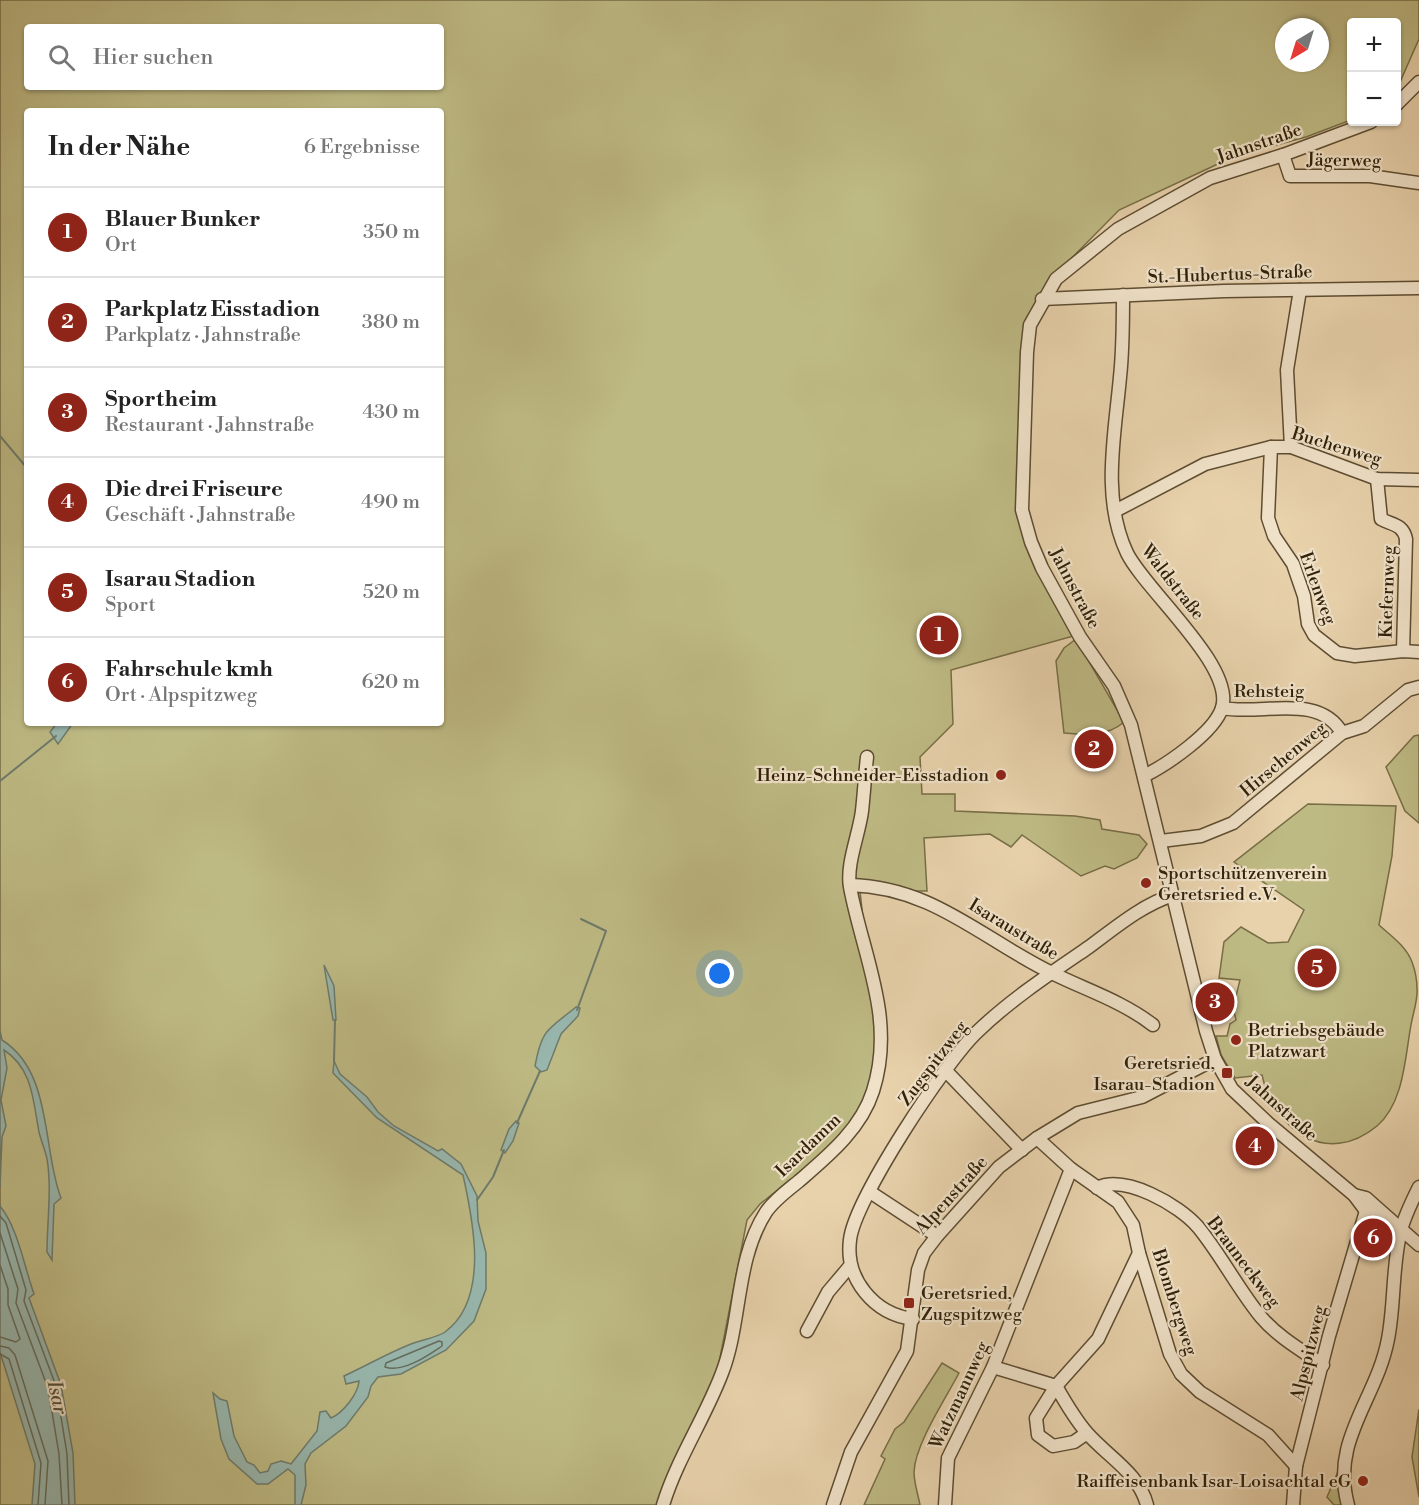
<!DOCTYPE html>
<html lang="de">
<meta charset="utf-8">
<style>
:root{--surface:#fff;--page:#f6f6f6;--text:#222;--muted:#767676;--line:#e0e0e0;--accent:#8f2418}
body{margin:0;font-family:"Libre Bodoni",serif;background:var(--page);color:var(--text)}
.controls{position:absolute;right:18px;top:18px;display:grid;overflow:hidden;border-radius:6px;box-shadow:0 2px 4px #0004}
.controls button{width:54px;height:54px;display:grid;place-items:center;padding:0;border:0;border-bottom:2px solid var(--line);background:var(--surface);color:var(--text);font:30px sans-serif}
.compass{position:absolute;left:1275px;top:18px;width:54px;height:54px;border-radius:50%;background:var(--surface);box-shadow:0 2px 4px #0004;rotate:218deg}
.you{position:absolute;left:720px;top:974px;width:21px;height:21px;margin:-15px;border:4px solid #fff;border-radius:50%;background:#1a73e8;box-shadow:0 0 0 9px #1a73e833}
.badge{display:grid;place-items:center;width:39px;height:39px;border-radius:50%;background:var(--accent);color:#fff;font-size:20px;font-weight:700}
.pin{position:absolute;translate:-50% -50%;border:3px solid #fff;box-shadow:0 2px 6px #0006}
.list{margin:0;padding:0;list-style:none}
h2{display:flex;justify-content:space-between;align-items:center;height:78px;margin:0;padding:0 24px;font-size:26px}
h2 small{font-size:20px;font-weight:400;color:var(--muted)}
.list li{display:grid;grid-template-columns:39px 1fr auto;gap:18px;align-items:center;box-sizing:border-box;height:90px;padding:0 24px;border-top:2px solid var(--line)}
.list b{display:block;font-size:22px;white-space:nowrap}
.list p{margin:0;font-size:20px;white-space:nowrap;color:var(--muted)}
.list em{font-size:20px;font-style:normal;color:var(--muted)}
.icon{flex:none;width:33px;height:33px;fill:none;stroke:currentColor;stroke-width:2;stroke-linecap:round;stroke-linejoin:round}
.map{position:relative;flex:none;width:1419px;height:1505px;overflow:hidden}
.search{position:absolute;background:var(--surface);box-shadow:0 2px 4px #0004;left:24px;top:24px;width:420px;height:66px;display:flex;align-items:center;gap:15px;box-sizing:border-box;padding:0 21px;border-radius:6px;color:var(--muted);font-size:22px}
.panel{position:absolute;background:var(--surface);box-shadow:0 2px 4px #0004;left:24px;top:108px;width:420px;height:618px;border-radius:6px}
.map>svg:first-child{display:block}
.green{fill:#beba84;stroke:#776e46;stroke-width:1.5;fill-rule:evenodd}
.water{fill:#98b7ae;stroke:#6e7b6c;stroke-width:1.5}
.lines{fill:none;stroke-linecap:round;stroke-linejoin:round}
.shore{stroke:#646c5c;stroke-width:1.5}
.stream{stroke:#6e7b6c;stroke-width:2}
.minor-casing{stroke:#5e4d32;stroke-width:15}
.minor{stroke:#f0e2c9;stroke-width:12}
.poi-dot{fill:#8f2418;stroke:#f0e2c9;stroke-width:2}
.labels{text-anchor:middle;stroke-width:4.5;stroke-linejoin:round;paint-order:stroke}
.street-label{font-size:18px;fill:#302109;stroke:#f0e2c9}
.poi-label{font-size:18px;fill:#302109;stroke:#f0e2c9;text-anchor:end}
.water-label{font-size:20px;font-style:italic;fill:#4f4e3b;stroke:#f0e2c9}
</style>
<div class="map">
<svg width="1419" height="1505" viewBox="0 0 1419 1505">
<rect width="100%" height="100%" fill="#e8d2ac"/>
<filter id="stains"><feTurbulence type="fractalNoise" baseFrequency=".00333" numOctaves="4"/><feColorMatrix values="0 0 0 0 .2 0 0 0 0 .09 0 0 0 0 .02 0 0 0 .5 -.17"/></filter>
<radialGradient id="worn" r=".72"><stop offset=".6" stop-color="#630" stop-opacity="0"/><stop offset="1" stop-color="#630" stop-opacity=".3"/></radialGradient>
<!-- green -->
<g class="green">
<path d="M0,0H1419V39L1397,89L1396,22H1352L1351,120L1306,137L1235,156L1119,210L1054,276L1028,324L1019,510L1077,635L951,670L953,724L920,757L922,794H955V811L1075,816L1100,820L1102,829L1139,835L1147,844L1137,858L1114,869L1105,866L1081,876L1022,835L1011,847L990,834L924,838L927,891H860L870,983L879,1024L871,1091L842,1139L760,1204L747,1220L717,1373L656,1505H0ZM27,27H441V87H27ZM1284,27H1320V63H1284ZM27,111H441V723H27Z"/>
<path d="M1076,639L1124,722C1107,737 1085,735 1064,733L1056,661L1064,648Z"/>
<path d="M1419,735V823L1405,811L1386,767L1414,736Z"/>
<path d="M1308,804L1396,806L1392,856L1379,925C1390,935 1406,946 1412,962C1415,970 1417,980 1417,989C1418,1000 1413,1013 1411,1025C1405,1057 1404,1103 1377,1126C1326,1168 1274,1129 1262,1075L1235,1078L1221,1055L1216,1036H1227L1230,1024L1236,1020L1233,1008L1240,980L1219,978L1224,942L1241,927L1268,943L1288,942L1304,910L1234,862Z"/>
<path d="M942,1363L959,1373C946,1398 915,1444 914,1472C914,1483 918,1494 920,1505H864L885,1459L881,1456L895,1429L904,1422Z"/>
<path d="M1419,1409V1497L1412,1457Z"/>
<path d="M1337,1474L1342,1505H1334L1327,1497Z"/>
</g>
<!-- water -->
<g class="water">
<path d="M57,723H73L58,744L50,732Z"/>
<path d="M324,965L334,986L336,1020H333Z"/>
<path d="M576,1007L580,1008L578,1016L561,1034L547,1070L541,1072L535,1066C542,1028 548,1030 576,1007Z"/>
<path d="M0,1031L2,1040C53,1072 42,1149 61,1198L54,1204L52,1260L47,1252C47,1222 52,1188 47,1159C45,1149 41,1141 39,1132C33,1101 33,1069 4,1050L7,1068L1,1100L6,1126L2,1137L0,1187Z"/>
<path d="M334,1061L340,1074L367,1097L378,1112L394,1126L438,1151L442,1149L461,1164L477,1196L478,1221L486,1253V1289L474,1321L446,1350L401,1374L378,1377L371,1386L368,1397L346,1426L311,1453L305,1464L306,1485L301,1505H295V1475L288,1469L268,1484H257L229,1459L221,1439L213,1393L220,1399L227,1401L234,1436L247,1462L254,1465L260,1473L268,1471L271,1464L281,1461L291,1464L317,1431L320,1412L326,1411L331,1418C343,1413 358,1394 359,1381L346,1384L344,1376C366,1366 388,1353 411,1344C421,1340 436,1338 445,1332C490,1299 473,1220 463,1175L377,1118L333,1073Z"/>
<path d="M516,1121L519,1123L513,1141L505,1153L501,1150L509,1129Z"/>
<path d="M0,1206C18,1228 24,1266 34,1294L29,1298L61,1385L73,1453L75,1505H32L35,1464L0,1352Z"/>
</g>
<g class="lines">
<!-- shore -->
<g class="shore">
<path d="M0,1216L6,1223L26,1290L24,1301L56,1386L67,1454L69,1505"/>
<path d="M0,1233L18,1289L16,1303L48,1388L59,1454L62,1505"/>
<path d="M0,1265L8,1289V1305L20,1339L16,1342L0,1337"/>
<path d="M439,1341L442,1342V1346C427,1356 403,1373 385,1367L386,1363Z"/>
<path d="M0,1346L9,1348L15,1355L48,1461L45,1505"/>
<path d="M0,1354L9,1359L41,1463L38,1505"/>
</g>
<!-- stream -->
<g class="stream">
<path d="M0,436L27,468"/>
<path d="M0,781L56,736"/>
<path d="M577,1010L606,931L581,919"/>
<path d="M334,1061L335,1020"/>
<path d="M517,1123L540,1071"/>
<path d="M477,1200L493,1177L504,1150"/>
</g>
<defs>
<g id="minor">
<path d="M1396,105L1419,82"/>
<path d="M1371,122L1283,155L1210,178L1118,229L1056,279L1030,325L1027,352L1022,510L1031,542L1042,568L1080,637L1114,686L1131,725L1206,1031L1215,1059L1232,1089L1268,1123L1354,1195L1366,1211L1388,1229L1401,1230"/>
<path d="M1283,155L1290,176H1370L1419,183"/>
<path d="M1123,295C1123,322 1123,350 1120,377C1115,434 1101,498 1127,553C1145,590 1235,666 1222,708C1214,733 1166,765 1144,776"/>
<path d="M1042,299L1224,291L1419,288"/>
<path d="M1271,447L1268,518L1274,536L1293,564L1304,596L1308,624L1314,635L1337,653L1355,656L1403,651L1419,652"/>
<path d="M1291,447L1287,370L1300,290"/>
<path d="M1377,479L1381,519C1392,525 1403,524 1406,539L1403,651"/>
<path d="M1115,511L1205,464L1271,447H1291L1377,479L1419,480"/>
<path d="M1222,708C1261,716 1319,692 1342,733"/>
<path d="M1161,841L1201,836L1233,823L1342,733L1364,726L1408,690L1419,687"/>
<path d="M850,885C933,887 982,939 1052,973C1086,990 1122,1001 1153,1025"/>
<path d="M946,1071L1022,1150"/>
<path d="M1037,1138L1071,1169L1118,1202L1133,1225L1139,1253L1170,1354L1181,1374L1200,1392L1268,1435L1296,1466"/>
<path d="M1097,1188C1125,1174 1179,1205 1198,1227C1221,1255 1238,1289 1261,1317C1278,1337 1301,1350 1323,1365"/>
<path d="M870,1192L937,1236"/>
<path d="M1354,1195L1366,1198L1419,1245"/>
<path d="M913,1319C874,1314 845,1279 850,1240C854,1200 946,1061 977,1032C1010,1000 1051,973 1089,947C1116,927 1142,905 1173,895"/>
<path d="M807,1331L828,1292L850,1266"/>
<path d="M993,1367L1056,1386L1098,1339L1139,1253"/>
<path d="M1087,1433L1074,1442L1053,1446L1038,1435L1036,1418L1056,1386C1065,1402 1075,1419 1087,1433C1108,1457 1139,1473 1147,1505"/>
<path d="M663,1505C677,1459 705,1418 722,1373C742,1321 735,1260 766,1212C774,1200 788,1190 799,1181C828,1156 861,1129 873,1091C896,1018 863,957 850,887C846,864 859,835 862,811C864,793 865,775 867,757"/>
<path d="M833,1505L851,1452L907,1351L918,1270L924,1253L937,1236L999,1167L1037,1138L1078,1113L1142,1097L1215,1059"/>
<path d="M945,1505L948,1458L993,1367L1071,1169"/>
<path d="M1293,1505L1296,1466L1329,1336L1366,1211"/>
<path d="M1348,1505C1330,1440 1377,1399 1388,1339C1395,1303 1392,1265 1401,1230C1405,1215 1412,1201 1419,1187"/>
</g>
</defs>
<!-- minor casing -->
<use href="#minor" class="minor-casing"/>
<!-- minor -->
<use href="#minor" class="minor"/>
</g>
<!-- markers -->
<g class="poi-dot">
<circle cx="1001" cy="775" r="6"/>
<circle cx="1146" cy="883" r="6"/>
<circle cx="1236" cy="1040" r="6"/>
<rect x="1221" y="1067" width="12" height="12" rx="3"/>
<rect x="903" y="1297" width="12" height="12" rx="3"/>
<circle cx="1363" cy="1481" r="6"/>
</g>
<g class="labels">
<!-- street labels -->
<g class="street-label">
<text transform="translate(1259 143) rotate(-19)" y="6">Jahnstraße</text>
<text transform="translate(1344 160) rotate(1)" y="6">Jägerweg</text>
<text transform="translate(1230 274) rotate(-2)" y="6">St.-Hubertus-Straße</text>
<text transform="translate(1337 446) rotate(17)" y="6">Buchenweg</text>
<text transform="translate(1173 582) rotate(52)" y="6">Waldstraße</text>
<text transform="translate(1075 588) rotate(62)" y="6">Jahnstraße</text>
<text transform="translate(1318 588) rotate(70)" y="6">Erlenweg</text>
<text transform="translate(1387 592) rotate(-88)" y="6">Kiefernweg</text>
<text x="1269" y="697">Rehsteig</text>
<text transform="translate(1283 759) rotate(-40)" y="6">Hirschenweg</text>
<text transform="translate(1014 929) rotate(31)" y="6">Isaraustraße</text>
<text transform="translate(933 1063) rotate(-53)" y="6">Zugspitzweg</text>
<text transform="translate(1282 1108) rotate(42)" y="6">Jahnstraße</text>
<text transform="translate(808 1145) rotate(-44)" y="6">Isardamm</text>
<text transform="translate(951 1195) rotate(-48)" y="6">Alpenstraße</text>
<text transform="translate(1244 1262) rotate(53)" y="6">Brauneckweg</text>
<text transform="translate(1175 1302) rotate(72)" y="6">Blombergweg</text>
<text transform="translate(1308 1353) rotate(-76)" y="6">Alpspitzweg</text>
<text transform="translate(959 1395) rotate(-65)" y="6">Watzmannweg</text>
</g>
<!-- poi labels -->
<g class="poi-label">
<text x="989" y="781">Heinz-Schneider-Eisstadion</text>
<text x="1158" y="879" text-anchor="start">Sportschützenverein<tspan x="1158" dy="21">Geretsried e.V.</tspan></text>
<text x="1248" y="1036" text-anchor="start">Betriebsgebäude<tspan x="1248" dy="21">Platzwart</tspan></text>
<text x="1215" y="1069">Geretsried,<tspan x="1215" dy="21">Isarau-Stadion</tspan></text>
<text x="921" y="1299" text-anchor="start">Geretsried,<tspan x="921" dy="21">Zugspitzweg</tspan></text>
<text x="1351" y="1487">Raiffeisenbank Isar-Loisachtal eG</text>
</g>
<!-- water labels -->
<g class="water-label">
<text transform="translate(58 1397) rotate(78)" y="7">Isar</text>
</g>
</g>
<rect width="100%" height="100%" filter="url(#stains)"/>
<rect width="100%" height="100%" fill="url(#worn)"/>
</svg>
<div class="controls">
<button>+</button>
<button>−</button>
</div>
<svg class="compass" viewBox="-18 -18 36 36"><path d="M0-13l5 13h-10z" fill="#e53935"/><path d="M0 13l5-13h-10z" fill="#767676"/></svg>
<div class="you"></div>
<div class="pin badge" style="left:939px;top:635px">1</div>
<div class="pin badge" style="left:1094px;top:749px">2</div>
<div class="pin badge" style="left:1215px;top:1002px">3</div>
<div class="pin badge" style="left:1255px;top:1146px">4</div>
<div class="pin badge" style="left:1317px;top:968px">5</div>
<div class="pin badge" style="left:1373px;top:1238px">6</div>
<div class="search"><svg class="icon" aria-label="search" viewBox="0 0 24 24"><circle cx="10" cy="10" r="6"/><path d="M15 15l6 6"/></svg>Hier suchen</div>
<section class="panel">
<h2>In der Nähe<small>6 Ergebnisse</small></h2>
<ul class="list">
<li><span class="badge">1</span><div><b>Blauer Bunker</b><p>Ort</p></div><em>350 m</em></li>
<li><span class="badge">2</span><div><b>Parkplatz Eisstadion</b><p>Parkplatz · Jahnstraße</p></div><em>380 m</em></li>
<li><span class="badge">3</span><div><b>Sportheim</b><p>Restaurant · Jahnstraße</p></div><em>430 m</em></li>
<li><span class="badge">4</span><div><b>Die drei Friseure</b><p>Geschäft · Jahnstraße</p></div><em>490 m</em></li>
<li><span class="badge">5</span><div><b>Isarau Stadion</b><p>Sport</p></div><em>520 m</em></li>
<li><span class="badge">6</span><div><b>Fahrschule kmh</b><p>Ort · Alpspitzweg</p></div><em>620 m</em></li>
</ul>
</section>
</div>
